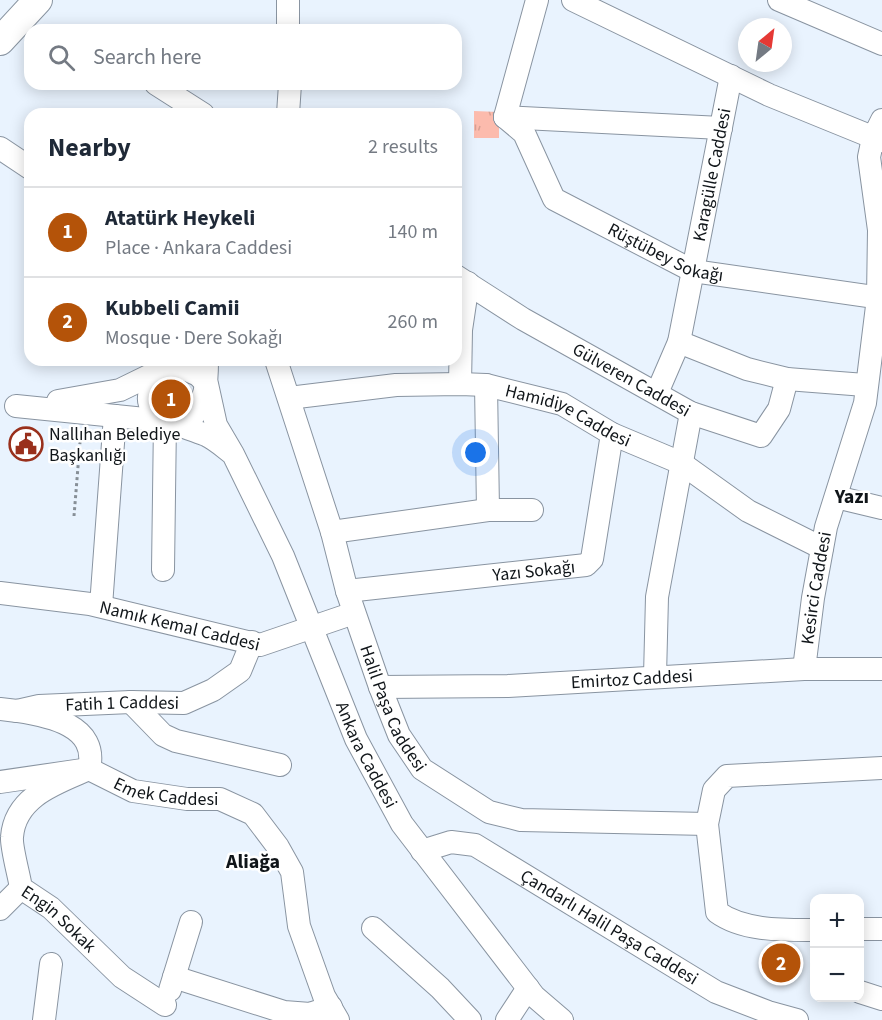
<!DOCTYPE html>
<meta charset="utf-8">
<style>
:root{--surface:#fff;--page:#f6f6f7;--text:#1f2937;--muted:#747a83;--line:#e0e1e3;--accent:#b45309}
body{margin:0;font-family:"Source Sans 3",sans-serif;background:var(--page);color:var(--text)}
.controls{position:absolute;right:18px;bottom:18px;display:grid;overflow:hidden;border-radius:12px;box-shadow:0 3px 15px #0003}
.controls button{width:54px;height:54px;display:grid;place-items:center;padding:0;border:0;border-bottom:2px solid var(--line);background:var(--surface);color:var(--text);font:30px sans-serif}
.compass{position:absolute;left:738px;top:18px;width:54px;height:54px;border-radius:50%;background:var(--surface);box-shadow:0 3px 15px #0003;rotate:29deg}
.you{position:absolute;left:476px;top:453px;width:21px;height:21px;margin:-15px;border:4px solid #fff;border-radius:50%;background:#1a73e8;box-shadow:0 0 0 9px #1a73e833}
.badge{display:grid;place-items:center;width:39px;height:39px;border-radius:50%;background:var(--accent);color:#fff;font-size:20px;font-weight:700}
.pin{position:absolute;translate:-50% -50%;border:3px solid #fff;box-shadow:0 2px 6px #0006}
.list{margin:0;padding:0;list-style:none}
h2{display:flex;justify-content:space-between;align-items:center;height:78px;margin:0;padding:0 24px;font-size:26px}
h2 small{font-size:20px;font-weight:400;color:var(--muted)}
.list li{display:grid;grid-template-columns:39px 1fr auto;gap:18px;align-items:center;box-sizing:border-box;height:90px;padding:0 24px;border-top:2px solid var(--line)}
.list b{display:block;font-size:22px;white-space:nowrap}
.list p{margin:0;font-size:20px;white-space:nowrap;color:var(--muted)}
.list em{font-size:20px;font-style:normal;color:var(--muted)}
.icon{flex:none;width:33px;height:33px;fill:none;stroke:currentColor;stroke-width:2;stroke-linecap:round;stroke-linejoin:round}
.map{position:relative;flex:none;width:882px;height:1020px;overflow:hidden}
.search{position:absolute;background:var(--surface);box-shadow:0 3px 15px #0003;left:24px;top:24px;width:438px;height:66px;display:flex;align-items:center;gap:15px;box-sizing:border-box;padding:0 21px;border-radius:18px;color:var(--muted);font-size:22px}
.panel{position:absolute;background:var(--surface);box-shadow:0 3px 15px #0003;left:24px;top:108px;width:438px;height:258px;border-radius:18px}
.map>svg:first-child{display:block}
.park{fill:url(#park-tufts)}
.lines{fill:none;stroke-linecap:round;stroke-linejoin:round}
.minor-casing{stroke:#8994a1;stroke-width:24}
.major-casing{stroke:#8994a1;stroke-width:30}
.path{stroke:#878f97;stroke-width:3;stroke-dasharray:3 3;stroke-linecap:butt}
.minor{stroke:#fff;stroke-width:22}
.major{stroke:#fff;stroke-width:28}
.labels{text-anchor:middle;stroke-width:5;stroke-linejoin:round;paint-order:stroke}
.street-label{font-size:18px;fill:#101519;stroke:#fff}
.poi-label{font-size:18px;fill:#101519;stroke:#fff;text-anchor:start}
.neighbourhood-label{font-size:20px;font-weight:bold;fill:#101519;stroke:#fff}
</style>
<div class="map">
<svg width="882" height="1020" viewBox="0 0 882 1020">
<defs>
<pattern id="park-tufts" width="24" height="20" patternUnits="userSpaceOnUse" patternTransform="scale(1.5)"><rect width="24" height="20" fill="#fcbbad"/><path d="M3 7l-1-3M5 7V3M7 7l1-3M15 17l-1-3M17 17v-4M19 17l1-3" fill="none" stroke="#d7a094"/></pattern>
</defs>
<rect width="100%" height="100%" fill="#e9f3fe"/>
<!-- park -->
<path class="park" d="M474,111L499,112V138H474Z"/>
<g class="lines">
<defs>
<g id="minor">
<path d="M288,0V30"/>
<path d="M573,0L769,95L882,141"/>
<path d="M779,0L882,44"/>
<path d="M156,84L203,114"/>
<path d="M288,114L290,84"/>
<path id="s1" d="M505,117L524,133L554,199L693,271L882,298"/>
<path d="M505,117L721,128"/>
<path d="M505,117L537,0"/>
<path d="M0,148L30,168"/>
<path id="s2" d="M456,276L523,319L691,413L761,436L779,409L787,379"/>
<path d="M679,342L747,369L787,379L865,385"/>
<path id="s3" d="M276,360L332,532L347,591L380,687L399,735L422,769L489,812L521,820L707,824"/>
<path d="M460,384L461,330L468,283"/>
<path d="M486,385L488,510"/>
<path id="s4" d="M657,393L679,342L731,76"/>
<path id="s5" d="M289,398L396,385L460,384L486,385L562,404L612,434L681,463L748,511L822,548"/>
<path d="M58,401L120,390L163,369"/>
<path d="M16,406L165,421L190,420C206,401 207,384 207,360"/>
<path id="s6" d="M233,454C225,448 215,439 206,435C172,421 125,416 163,369L182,368L198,375L207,384L216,425L233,454L283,556L356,739L402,824L534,996L562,1020"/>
<path d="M836,497L882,508"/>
<path d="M332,532L488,510H532"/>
<path d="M163,570L165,421"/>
<path id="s7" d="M347,591L586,565L592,559L612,434"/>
<path id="s8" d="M0,593L90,604L260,645L354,613"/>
<path d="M101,606L115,416"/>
<path id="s9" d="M804,669L813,598L826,527L865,403L878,298L879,230L869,157L873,138L882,120"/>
<path d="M655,676L657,597L691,413"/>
<path id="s10" d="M380,687L508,686L804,669H882"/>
<path d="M131,702L163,735L176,741L280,765"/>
<path id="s11" d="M0,709L17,711L39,706L131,702L184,703L213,690L240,671L252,642"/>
<path id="s12" d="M17,711C49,716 99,725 89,769C57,783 15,796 12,837C11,847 19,875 21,888L51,908L122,977L165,1005"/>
<path id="s13" d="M0,782L89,769L133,791L187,799H220L253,814L278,847L292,872L299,926L324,996L338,1020"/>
<path id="s14" d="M422,851L451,842L475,845L716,992L768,1012L797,1020"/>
<path d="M0,909L21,888"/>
<path d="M373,928L440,988L470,1020"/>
<path d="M860,929H882"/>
<path d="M814,930C783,930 743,931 717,912L707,824L714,790L727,776L882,768"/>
<path d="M174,977L284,1012L310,1014L331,1007"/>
<path d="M170,990L191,922"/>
<path d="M860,992L882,999"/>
<path d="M44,1020L51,964"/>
<path d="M507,1020L528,988"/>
</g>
<path id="major" d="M0,41L38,0"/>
</defs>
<!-- minor casing -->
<use href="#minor" class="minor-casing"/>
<!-- major casing -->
<use href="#major" class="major-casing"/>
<!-- path -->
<path class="path" d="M74,516L81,430"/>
<!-- minor -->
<use href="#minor" class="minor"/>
<!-- major -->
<use href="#major" class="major"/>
</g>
<!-- icons -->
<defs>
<symbol id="civic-ring" viewBox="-11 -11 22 22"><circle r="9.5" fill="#fff" stroke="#99301c" stroke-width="1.5"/><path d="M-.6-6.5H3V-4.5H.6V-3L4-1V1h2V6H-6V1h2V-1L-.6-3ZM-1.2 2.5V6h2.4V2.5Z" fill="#99301c"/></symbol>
</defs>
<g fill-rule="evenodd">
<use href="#civic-ring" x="7" y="425" width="38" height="38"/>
</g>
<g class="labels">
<!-- street labels -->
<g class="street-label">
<text dy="6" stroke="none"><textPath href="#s4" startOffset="226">Karagülle Caddesi</textPath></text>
<text dy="6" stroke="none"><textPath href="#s1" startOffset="222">Rüştübey Sokağı</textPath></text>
<text dy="6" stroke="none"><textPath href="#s2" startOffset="204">Gülveren Caddesi</textPath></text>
<text dy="6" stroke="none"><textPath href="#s5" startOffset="286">Hamidiye Caddesi</textPath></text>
<text dy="6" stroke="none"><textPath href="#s7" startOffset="188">Yazı Sokağı</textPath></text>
<text dy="6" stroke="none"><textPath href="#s9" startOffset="82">Kesirci Caddesi</textPath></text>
<text dy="6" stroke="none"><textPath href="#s8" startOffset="183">Namık Kemal Caddesi</textPath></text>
<text dy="6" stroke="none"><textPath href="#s10" startOffset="252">Emirtoz Caddesi</textPath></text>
<text dy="6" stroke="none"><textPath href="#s11" startOffset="123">Fatih 1 Caddesi</textPath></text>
<text dy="6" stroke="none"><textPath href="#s3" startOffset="368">Halil Paşa Caddesi</textPath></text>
<text dy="6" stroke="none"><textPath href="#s6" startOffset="592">Ankara Caddesi</textPath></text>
<text dy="6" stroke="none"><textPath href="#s13" startOffset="172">Emek Caddesi</textPath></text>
<text dy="6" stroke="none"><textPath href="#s12" startOffset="316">Engin Sokak</textPath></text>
<text dy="6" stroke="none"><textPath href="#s14" startOffset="212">Çandarlı Halil Paşa Caddesi</textPath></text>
</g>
<!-- poi labels -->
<g class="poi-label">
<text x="49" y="440">Nallıhan Belediye<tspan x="49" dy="21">Başkanlığı</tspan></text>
</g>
<!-- neighbourhood labels -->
<g class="neighbourhood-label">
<text x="852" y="503">Yazı</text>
<text x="253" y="868">Aliağa</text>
</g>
</g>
</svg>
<div class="controls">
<button>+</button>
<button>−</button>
</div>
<svg class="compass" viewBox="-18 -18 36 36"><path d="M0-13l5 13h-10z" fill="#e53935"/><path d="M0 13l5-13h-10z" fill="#747a83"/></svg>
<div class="you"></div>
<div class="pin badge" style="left:171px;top:399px">1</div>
<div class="pin badge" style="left:781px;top:963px">2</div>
<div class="search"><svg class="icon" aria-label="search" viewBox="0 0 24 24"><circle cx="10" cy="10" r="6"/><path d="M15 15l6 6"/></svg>Search here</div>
<section class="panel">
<h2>Nearby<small>2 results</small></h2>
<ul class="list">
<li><span class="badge">1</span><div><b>Atatürk Heykeli</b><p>Place · Ankara Caddesi</p></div><em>140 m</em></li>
<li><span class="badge">2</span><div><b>Kubbeli Camii</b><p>Mosque · Dere Sokağı</p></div><em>260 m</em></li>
</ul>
</section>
</div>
